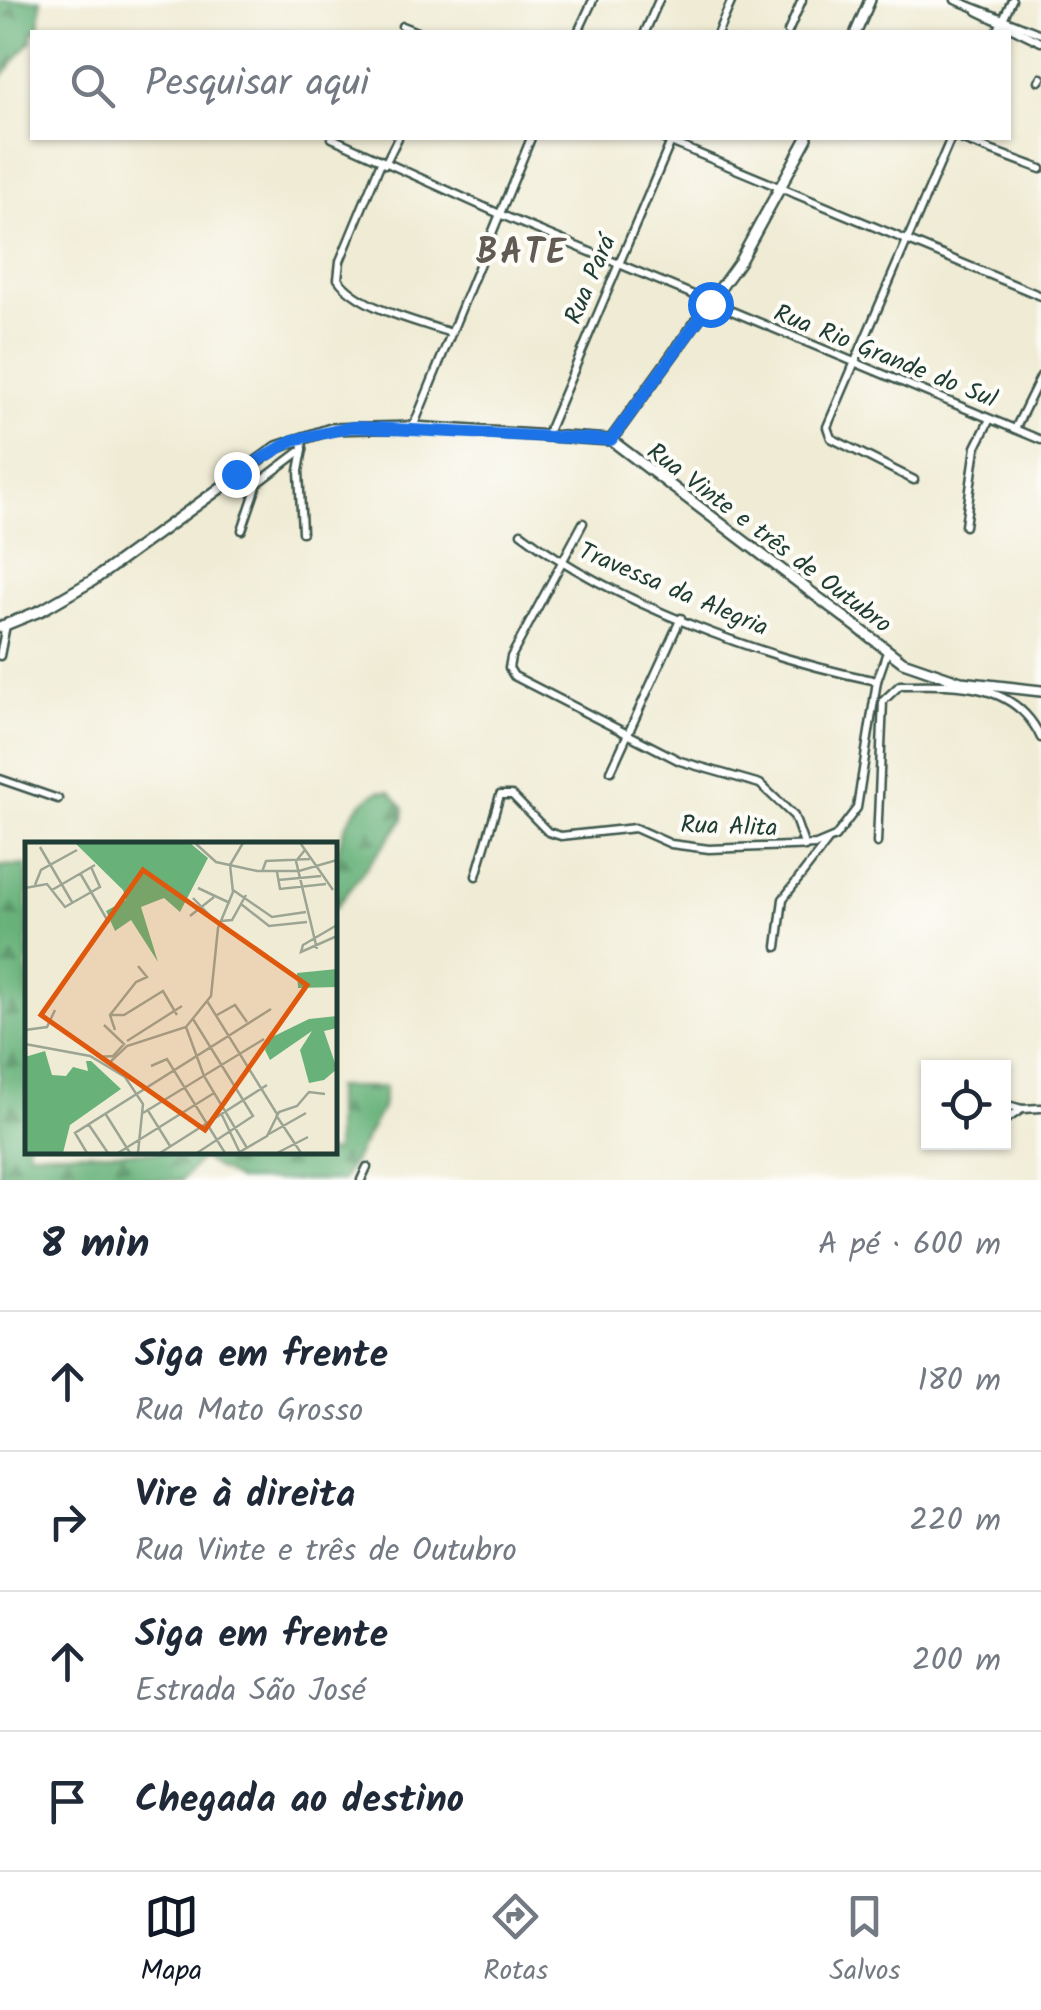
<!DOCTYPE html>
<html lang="pt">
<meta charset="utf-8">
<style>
:root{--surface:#fff;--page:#f2f2f3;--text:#1f2937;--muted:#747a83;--line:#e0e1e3;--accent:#111827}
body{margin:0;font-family:Kalam,sans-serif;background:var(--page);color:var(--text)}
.controls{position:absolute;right:30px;bottom:30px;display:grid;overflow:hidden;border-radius:0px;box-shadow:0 2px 8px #0004}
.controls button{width:90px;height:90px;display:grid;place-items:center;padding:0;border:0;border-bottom:2px solid var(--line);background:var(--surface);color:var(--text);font:50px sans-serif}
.stop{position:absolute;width:30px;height:30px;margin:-22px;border:8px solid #1a73e8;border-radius:50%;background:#fff}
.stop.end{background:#1a73e8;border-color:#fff;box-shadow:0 2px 10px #0008}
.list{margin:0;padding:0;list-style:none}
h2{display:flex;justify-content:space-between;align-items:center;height:130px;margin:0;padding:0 40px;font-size:42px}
h2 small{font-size:32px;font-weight:400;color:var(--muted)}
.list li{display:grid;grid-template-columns:65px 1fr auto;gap:30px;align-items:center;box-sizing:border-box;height:140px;padding:0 40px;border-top:2px solid var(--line)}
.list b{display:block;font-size:38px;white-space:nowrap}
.list p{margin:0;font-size:32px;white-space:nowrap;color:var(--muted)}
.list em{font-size:32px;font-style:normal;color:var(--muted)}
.icon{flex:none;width:55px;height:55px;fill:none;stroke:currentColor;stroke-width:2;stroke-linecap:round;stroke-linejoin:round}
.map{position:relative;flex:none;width:1041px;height:1180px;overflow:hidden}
.search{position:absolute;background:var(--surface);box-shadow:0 2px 8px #0004;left:30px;right:30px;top:30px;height:110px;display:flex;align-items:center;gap:25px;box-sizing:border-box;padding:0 35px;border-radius:0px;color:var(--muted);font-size:38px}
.sheet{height:690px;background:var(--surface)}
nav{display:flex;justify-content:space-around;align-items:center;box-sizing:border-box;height:140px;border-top:2px solid var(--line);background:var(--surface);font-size:28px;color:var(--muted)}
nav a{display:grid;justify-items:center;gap:5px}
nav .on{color:var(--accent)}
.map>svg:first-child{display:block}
.forest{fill:url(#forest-firs);stroke:#447857;stroke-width:2.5}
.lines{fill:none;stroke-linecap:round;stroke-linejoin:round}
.street-casing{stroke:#3e574c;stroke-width:11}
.secondary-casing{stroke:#3e574c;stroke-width:14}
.street{stroke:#fff;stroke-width:6}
.secondary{stroke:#fff;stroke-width:9}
.route{stroke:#1a73e8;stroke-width:12}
.labels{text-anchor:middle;stroke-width:8;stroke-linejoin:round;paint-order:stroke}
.street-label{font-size:25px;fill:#1f3d34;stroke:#fdfcf7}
.district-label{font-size:35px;font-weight:bold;letter-spacing:2.5px;fill:#615b54;stroke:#fdfcf7}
.inset-road{fill:none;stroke:#9ca594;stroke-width:2.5}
.view{fill:#de580e;fill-opacity:0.15;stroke:#de580e;stroke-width:5}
.inset-edge{fill:none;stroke:#1f3d34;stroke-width:5}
</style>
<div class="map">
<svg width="1041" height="1180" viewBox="0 0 1041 1180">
<defs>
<pattern id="forest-firs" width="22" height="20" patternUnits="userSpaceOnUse" patternTransform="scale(2.5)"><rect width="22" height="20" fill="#68b27a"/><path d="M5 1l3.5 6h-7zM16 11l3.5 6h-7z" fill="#559265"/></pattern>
</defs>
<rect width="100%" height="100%" fill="#fdfcf7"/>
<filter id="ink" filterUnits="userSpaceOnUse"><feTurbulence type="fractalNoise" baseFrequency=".01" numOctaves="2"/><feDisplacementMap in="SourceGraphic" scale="20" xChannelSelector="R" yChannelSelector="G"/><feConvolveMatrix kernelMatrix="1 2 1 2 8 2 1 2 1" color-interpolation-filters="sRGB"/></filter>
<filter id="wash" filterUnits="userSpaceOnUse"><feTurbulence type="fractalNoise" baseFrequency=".0048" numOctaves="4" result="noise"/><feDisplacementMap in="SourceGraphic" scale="40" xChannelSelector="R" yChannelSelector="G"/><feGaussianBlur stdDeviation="2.25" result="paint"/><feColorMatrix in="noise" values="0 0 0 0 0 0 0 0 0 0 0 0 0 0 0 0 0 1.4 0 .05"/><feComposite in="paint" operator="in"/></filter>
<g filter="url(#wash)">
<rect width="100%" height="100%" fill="#efebd4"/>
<!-- forest -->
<g class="forest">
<path d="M0,0H41L39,30L32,32V39L0,79Z"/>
<path d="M379,791L390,792L404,809L403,820L335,908C335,866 334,814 379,791Z"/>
<path d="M27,865L28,1152H335V1087H385L382,1108L343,1180H238L201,1158L182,1180H0V866Z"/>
</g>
</g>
<g filter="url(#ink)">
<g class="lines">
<defs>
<g id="street">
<path d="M955,0L1041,34"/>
<path d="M977,11L1041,42"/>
<path d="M402,26L417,32"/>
<path d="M578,32L593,0"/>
<path d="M645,32L659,0"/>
<path d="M718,32L732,0"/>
<path d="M788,32L802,0"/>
<path d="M997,32L1012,0"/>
<path d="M1039,81L1041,78"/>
<path d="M332,138L504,216L1041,440"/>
<path d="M661,138L1041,296"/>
<path d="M958,138L1041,169"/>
<path d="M381,162L340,261L338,279C358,308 416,321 448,332"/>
<path d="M385,164L398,138"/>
<path d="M413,427L531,138"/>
<path d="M1015,429L1041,376"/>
<path d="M546,436L672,139"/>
<path d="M914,480L831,438L827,427L951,138"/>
<path d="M583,523L511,657L509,668L514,676L680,761L760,784L794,816L805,847"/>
<path d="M965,526L976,447L990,419"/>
<path d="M242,530L258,483L303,449L302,437"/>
<path d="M302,532L299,471L303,449"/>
<path d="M521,533C613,603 763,658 877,681"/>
<path d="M0,656L6,625"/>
<path d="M611,771L681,618"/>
<path d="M0,779L58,799"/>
<path d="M877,843L883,701L900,685C955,684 1015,681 1041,738"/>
<path d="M476,876L500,795H512L548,832L561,836L635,828L671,844L709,849L816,845L835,837L857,808L877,681L887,652"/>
<path d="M777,947L783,899L827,842"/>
<path d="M1004,1104L1022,1109"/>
<path d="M1004,1121L1022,1109L1041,1108"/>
<path d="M361,1180L367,1167"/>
</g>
<g id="secondary">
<path d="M856,32L870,0"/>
<path d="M611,440L740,261L807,138"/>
<path d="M0,627L42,610L92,581L277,447L331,429L413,427L611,440L903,662L961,682L1041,691"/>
</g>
</defs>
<!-- street casing -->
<use href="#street" class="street-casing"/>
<!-- secondary casing -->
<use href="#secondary" class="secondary-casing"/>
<!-- street -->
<use href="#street" class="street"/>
<!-- secondary -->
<use href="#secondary" class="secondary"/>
</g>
</g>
<g class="lines" filter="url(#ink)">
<!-- route -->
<path class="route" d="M236,474L293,440L352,427L611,440L710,304"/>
</g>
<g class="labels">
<!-- street labels -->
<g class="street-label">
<text transform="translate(589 279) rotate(-67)" y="9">Rua Pará</text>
<text transform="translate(886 355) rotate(22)" y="9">Rua Rio Grande do Sul</text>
<text transform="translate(770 537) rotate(37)" y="9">Rua Vinte e três de Outubro</text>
<text transform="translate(674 588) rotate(23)" y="9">Travessa da Alegria</text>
<text transform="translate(729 825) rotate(2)" y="9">Rua Alita</text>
</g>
<!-- district labels -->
<g class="district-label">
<text x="522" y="263">BATE</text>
</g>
</g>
<!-- overview -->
<g transform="translate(25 842)">
<rect width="312" height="312" fill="#efebd4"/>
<path d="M50,1H165L183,16L155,70L139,56L116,65L133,120L106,78L90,89L81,69L101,58L98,48ZM312,127V145L273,146L272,131ZM312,174V186L299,189L312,227L299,238L284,241L275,208L287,189L245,218L240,208L245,196L284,177ZM20,209L27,233L41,234L48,225L63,229L61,219H66L96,247L45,283L38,311H0V215Z" fill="#68b27a"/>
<path class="inset-road" d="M170,1L191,20L232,29H274L312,18M276,2L308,48M15,5L47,60M280,8L271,19L292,107M237,30L241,19L285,17M252,30L255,47L301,42M55,31L84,81M253,38L296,34M10,43L16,28L52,8M0,46L22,42L40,65L75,45L66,25M173,46L205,61M27,48L70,23M208,48L247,75L281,70M168,56L194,83M216,62L244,84L282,80M165,74L189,55M196,79L207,78L221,53M312,83L278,103L276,110L312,94M182,159L252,272M85,173H99L138,149L152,173M192,173L210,163L222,180M168,177L228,274L172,311M161,185L179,234L222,306M0,188L22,185L30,168M90,188L85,173L111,140L122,135L113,124M102,199L157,164M0,202L65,214L100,235L118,262L113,311M73,215L88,214L99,202L79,183M83,222L102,204L161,185L186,154L193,86L208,50L205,23L218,1M126,224L142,217L200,311M122,267L145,304M80,271L105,311M118,271L239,197M196,271L215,311M251,273L276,311M64,283L83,311M244,292L281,271M62,311L50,291L246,167M93,311L189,251M135,311L242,243M213,311L242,294L254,270L272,264L284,250L300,252M252,311L283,295"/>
<path class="view" d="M118,28L282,143L180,288L16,173Z"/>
<rect width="312" height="312" class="inset-edge"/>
</g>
</svg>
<div class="controls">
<button><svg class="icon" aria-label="locate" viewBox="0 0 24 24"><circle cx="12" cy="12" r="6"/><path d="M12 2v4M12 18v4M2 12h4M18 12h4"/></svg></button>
</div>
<div class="stop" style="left:710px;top:304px"></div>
<div class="stop end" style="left:236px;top:474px"></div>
<div class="search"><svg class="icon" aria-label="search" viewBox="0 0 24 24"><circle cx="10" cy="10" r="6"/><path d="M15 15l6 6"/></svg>Pesquisar aqui</div>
</div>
<section class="sheet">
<h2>8 min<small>A pé · 600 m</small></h2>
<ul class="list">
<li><svg class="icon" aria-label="ahead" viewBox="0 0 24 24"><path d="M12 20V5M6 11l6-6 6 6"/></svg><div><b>Siga em frente</b><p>Rua Mato Grosso</p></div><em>180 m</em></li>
<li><svg class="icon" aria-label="right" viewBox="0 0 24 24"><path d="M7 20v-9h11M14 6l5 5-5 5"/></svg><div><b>Vire à direita</b><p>Rua Vinte e três de Outubro</p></div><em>220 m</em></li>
<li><svg class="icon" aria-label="ahead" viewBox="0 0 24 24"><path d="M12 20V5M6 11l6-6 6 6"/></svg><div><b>Siga em frente</b><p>Estrada São José</p></div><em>200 m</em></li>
<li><svg class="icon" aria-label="arrive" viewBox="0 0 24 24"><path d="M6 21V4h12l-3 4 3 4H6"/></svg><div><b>Chegada ao destino</b></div></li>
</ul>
</section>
<nav>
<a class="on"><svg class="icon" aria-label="map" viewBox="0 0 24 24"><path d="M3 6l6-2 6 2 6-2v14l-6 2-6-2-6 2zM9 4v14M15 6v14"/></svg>Mapa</a>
<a><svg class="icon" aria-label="directions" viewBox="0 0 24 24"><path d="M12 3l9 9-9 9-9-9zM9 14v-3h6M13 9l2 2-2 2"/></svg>Rotas</a>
<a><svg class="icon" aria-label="saved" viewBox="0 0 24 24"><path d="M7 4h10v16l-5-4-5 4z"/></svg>Salvos</a>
</nav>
